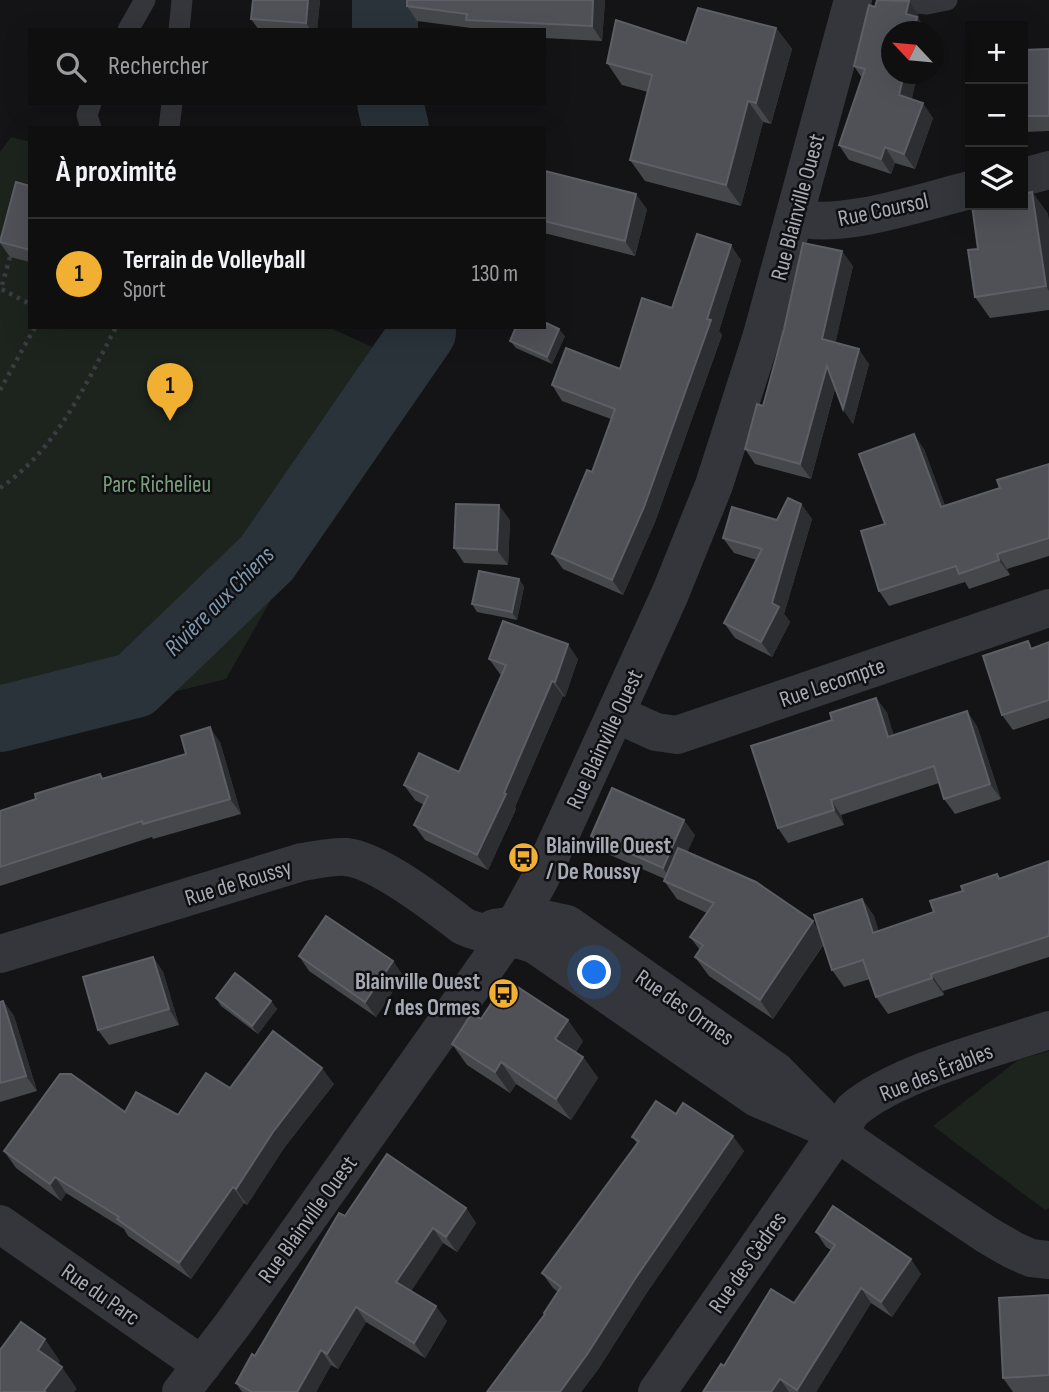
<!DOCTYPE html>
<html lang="fr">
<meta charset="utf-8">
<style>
:root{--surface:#0f0f10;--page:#181819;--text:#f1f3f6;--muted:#9b9c9f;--line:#2f2f30;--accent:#f1b031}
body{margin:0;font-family:"Sofia Sans Condensed",sans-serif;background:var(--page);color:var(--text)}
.controls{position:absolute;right:21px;top:21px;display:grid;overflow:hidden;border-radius:0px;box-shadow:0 7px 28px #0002}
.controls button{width:63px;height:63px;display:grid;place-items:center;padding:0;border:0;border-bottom:2px solid var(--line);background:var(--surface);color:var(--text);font:35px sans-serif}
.compass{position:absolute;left:881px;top:21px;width:63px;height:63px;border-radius:50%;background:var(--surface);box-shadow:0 7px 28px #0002;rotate:296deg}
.you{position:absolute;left:595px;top:973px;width:24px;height:24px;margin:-18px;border:5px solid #fff;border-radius:50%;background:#1a73e8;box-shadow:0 0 0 10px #1a73e833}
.badge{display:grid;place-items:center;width:46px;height:46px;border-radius:50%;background:var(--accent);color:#111;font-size:23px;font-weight:700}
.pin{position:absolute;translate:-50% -58px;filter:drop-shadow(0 2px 4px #0008)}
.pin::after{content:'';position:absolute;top:37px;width:24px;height:21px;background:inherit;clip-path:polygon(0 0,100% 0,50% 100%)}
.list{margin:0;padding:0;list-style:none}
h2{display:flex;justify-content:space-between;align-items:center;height:91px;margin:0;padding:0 28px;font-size:30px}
h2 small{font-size:23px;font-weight:400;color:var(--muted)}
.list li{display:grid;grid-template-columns:46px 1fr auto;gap:21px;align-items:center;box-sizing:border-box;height:112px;padding:0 28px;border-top:2px solid var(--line)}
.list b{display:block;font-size:26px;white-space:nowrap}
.list p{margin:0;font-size:23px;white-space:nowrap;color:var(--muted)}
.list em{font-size:23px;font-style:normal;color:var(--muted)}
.icon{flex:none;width:38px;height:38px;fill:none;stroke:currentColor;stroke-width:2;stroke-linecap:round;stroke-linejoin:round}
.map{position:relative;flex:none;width:1049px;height:1392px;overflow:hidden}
.search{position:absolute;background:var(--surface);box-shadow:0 7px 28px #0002;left:28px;top:28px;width:518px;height:77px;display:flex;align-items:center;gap:18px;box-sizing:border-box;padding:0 24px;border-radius:0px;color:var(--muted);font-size:26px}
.panel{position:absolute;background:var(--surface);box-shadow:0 7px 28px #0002;left:28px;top:126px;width:518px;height:203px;border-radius:0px}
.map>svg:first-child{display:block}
.green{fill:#1c241d}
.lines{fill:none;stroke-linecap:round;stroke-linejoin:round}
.river{stroke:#2a333a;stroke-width:66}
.path{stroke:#3b3d42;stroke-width:4.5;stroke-dasharray:3.5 5;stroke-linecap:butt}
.service{stroke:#35363b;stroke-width:21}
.minor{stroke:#35363b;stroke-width:38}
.tertiary{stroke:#35363b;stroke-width:38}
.wall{fill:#45474b}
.shaded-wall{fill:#2d2e31}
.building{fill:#505157;stroke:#5d5f66;stroke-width:2}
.labels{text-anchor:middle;stroke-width:5;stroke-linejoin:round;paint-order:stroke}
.street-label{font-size:23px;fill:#a6abb6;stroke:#0f0f11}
.park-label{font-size:23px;fill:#7da17f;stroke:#0f0f11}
.poi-label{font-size:23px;font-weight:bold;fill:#a6abb6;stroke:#0f0f11;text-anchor:start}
.water-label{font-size:24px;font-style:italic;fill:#7d99b1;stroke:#0f0f11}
</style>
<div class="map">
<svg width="1049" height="1392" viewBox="0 0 1049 1392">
<rect width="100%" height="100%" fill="#141416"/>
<!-- green -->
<g class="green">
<path d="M11,137L30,142V327H328L406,362L226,679L0,735V152Z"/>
<path d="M1049,1051V1208L1045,1210L933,1126L1018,1060Z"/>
</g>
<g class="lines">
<!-- river -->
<g class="river">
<path d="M385,0V30"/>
<path d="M390,103L396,128"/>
<path d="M0,719L135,685L267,558L423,332V327"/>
</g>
<!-- path -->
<g class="path">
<path d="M10,257L1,289L30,304"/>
<path d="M0,390L35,327"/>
<path d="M0,488C56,450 85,386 116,327"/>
</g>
<!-- service -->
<g class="service">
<path d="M889,0L927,4L947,0"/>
<path d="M128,30L145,0"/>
<path d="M179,30L182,0"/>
<path d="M91,128L87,115L91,103"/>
<path d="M169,128L172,103"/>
</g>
<!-- minor -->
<g class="minor">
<path d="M1023,177L1049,170"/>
<path d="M795,217C839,231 924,201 970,190"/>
<path d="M616,714L656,732L677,735L1049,608"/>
<path d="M494,928L549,920L567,924L776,1071L836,1132L914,1186L987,1235L1013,1250L1031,1258L1049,1260"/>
<path d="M0,954L302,862C316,860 331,856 346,857C378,860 436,905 463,926C487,938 514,934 537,946L757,1098L836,1132"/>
<path d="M0,1224L202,1365"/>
<path d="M657,1392L853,1110C898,1072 992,1049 1049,1030"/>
</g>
<!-- tertiary -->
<path class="tertiary" d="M181,1392L233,1324L497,951L516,923L540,879L670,594L714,485L762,335L853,0"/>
</g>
<!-- wall -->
<g class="wall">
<path d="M253,0H320L317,30H259L251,19Z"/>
<path d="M605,0L602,41L544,38V30H472L471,28L417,21L407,6Z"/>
<path d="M919,16L912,99L933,118L915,169L895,163L891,174L849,160L839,145L862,78L854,66Z"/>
<path d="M776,28L792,49L771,124L763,122L741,206L645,181L630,160L648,92L622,85L607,63L686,43Z"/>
<path d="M1049,49V131L1023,132V50Z"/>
<path d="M544,174L647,209L635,256L544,233Z"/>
<path d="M30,186V262L10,257L0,243V239Z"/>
<path d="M1032,192L1048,214L1049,225V310L990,318L975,297L978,249Z"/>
<path d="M741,260L719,331L722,335L655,522L623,595L563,569L552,554L592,472L611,419L562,401L552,385L620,369L672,308Z"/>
<path d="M853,266L835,343L869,364L853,424L843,409L835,389L811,479L755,464L745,449L763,406Z"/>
<path d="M565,336L552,364L516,348L510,341Z"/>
<path d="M924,449L945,506L1000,488L1049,464V556L1007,569L1010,575L969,589L965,582L889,606L879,591L885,524Z"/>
<path d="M801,504L812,519L784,614L790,622L772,657L735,638L724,623L757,560L734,553L723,538L777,520Z"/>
<path d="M510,520L508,565L464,563L454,548Z"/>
<path d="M519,579L524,587L517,620L477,612L472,604Z"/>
<path d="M1049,642V718L1013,730L1002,715L1033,648Z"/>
<path d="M489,659H578L565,697L563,696L515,807L516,809L488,870L425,840L414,825L424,805L415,800L404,785L459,772L502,675L500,674Z"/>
<path d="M876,698L887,713L893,735L977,726L1001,799L955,814L944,799L939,783L841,815L844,825L788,843L778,828L832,720Z"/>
<path d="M220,742L241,814L153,839L152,837L0,886V811L36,799L100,774L103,778L186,754Z"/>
<path d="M695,835L687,852L819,929L862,899L874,916L878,931L934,912L963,891L997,874L1000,878L1049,861V957L943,991L944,995L888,1014L876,997L870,979L844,987L832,970L824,944L773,1019L709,976L695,957L700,950L690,937L707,913L677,899L664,881L665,879L601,851L591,836Z"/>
<path d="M299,956L393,961L403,976L376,1017L309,971Z"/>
<path d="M153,957L163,972L179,1025L109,1045L98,1030Z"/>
<path d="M216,998L271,1001L277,1009L258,1034L221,1006Z"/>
<path d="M3,1001L14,1016L37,1091L0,1102V1002Z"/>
<path d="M481,1019L583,1041L576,1052L583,1057L598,1078L571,1120L516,1084L510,1093L467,1065L452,1044Z"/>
<path d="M334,1084L284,1148L247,1205L244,1203L191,1279L128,1236L124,1229L66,1193L61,1201L16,1168L4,1151L125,1112L178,1115L230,1088Z"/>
<path d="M676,1114L744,1151L646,1294L599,1368L581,1392H487L545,1314L558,1292L553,1288L542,1273L637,1143L632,1137Z"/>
<path d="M466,1208L476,1223L457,1252L443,1243L411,1291L447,1321L425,1358L366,1322L338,1369L331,1365L316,1392H242L236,1383L345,1216Z"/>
<path d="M816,1232L921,1274L892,1317L871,1303L816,1392H703L724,1366L794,1303L831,1250L826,1247Z"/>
<path d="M1049,1295V1392H1013L1003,1378Z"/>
</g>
<!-- shaded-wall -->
<g class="shaded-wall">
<path d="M308,0H320L317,30H311L306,23Z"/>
<path d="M593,0H605L602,41L592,26Z"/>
<path d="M909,1L919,16V19L928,32H914L906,14Z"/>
<path d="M776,28L792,49L771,124L756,103Z"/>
<path d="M904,74H918L909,110L899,95Z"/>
<path d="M748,101L763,122L741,206L726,185Z"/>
<path d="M923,103L933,118L915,169L904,154Z"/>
<path d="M885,147L895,163L891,174L881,159Z"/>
<path d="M1032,192L1048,214L1049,225V291L1046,286Z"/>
<path d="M636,194L647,209L635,256L625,241Z"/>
<path d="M731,245L741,260L719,331L722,335L655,522L623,595L612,580L707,319Z"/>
<path d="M842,251L853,266L833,354L822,339Z"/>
<path d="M559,329L565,336L552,364L547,357Z"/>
<path d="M859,349L869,364L853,424L843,409Z"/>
<path d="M827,366L837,381L811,479L800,464Z"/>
<path d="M914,434L924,449L951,522L941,507Z"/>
<path d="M801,504L812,519L784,614L790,622L772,657L761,642Z"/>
<path d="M499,505L510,520L508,565L497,550Z"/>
<path d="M997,554L1007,569L1010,575L999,560Z"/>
<path d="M519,579L524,587L517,620L512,612Z"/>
<path d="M568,644L578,659L565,697L555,682Z"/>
<path d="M552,681L563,696L515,807L516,809L488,870L477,855Z"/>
<path d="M876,698L887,713L899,752L888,737Z"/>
<path d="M967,711L977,726L1001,799L990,784Z"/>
<path d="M210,727L220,742L241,814L230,799Z"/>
<path d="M831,800L841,815L844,825L834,810Z"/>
<path d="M684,820L695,835L673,883L663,868Z"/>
<path d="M862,899L874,916L885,950L873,933Z"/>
<path d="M813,921L826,940L773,1019L760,1000Z"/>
<path d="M153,957L163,972L179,1025L169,1009Z"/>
<path d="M393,961L403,976L376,1017L365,1002Z"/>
<path d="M931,974L943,991L944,995L932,978Z"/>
<path d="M3,1001L14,1016L37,1091L26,1076Z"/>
<path d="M271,1001L277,1009L258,1034L252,1026Z"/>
<path d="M568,1020L583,1041L570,1060L555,1039Z"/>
<path d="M583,1057L598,1078L571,1120L556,1099Z"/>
<path d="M501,1062L516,1084L510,1093L495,1072Z"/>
<path d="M322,1068L334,1084L284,1148L247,1205L236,1189L273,1132Z"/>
<path d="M733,1136L744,1151L646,1294L599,1368L581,1392H560L635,1279Z"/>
<path d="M55,1177L66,1193L61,1201L50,1184Z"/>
<path d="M233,1187L244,1203L191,1279L179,1263Z"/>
<path d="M466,1208L476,1223L457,1252L446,1237Z"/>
<path d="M433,1228L443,1243L407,1297L396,1282Z"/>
<path d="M911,1259L921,1274L892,1317L881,1302Z"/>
<path d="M861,1288L871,1303L816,1392H799L797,1390Z"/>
<path d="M436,1306L447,1321L425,1358L414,1343Z"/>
<path d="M356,1307L366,1322L338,1369L327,1354Z"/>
<path d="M45,1339L60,1361L53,1372L38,1350Z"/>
<path d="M321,1350L331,1365L316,1392H297Z"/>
<path d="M62,1367L77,1389L74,1392H45L44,1391Z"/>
<path d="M780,1379L789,1392H771Z"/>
</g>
<!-- building -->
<g class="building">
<path d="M253,0H308L306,23L251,19Z"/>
<path d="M407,0H593L592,26L466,20L467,14L407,6Z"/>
<path d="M877,0L909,1L906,14L917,17L914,32H892V74H904L899,95L923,103L904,154L885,147L881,159L839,145L865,69L854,66L869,5L875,7Z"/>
<path d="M698,8L776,28L756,103L748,101L726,185L630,160L652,75L607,63L616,20L686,43Z"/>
<path d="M1049,49V116H1023V50Z"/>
<path d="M545,171L636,194L625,241L544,221Z"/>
<path d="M16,182L30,186V250L0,242Z"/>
<path d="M1032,192L1046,286L975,297L968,250L978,249L972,205H1023V194Z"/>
<path d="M697,234L731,245L707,319L711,320L644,507L612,580L552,554L587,470L592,472L615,409L552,385L566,348L620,369L642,298L672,308Z"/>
<path d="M803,243L842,251L822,339L859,349L843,409L827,366L800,464L745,449L757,404L763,406L784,329Z"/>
<path d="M544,322L559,329L547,357L510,341L516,327H544Z"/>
<path d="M914,434L941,507L1000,488L997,480L1049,464V538L997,554L999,560L959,574L956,566L879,591L861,531L885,524L859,454Z"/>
<path d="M788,498L801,504L772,603L779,607L761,642L724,623L762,549L723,538L732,507L777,520Z"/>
<path d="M456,504L499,505L497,550L454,548Z"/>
<path d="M479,571L519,579L512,612L472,604Z"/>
<path d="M503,621L568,644L555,682L552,681L504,793L506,794L477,855L414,825L428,796L404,785L419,753L459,772L506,665L489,659Z"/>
<path d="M1028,641L1031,649L1049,642V700L1002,715L983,656Z"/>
<path d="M876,698L888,737L967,711L990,784L944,799L934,766L831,800L834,810L778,828L751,746L832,720L830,713Z"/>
<path d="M210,727L230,799L143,824L142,821L0,867V811L36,799L35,794L100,774L102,779L186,754L181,736Z"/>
<path d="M612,788L684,820L663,868L591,836Z"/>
<path d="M678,848L756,882L813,921L760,1000L695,957L703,945L690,937L714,903L664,881Z"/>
<path d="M1049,861V936L931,974L932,978L876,997L863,960L832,970L814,915L862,899L873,933L934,912L930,901L963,891L961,886L997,874L999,879Z"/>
<path d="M326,916L393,961L365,1002L299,956Z"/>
<path d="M153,957L169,1009L98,1030L83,977Z"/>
<path d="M235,973L271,1001L252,1026L216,998Z"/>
<path d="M507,980L568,1020L555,1039L583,1057L556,1099L501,1062L495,1072L452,1044L472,1013L481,1019Z"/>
<path d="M3,1001L26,1076L0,1083V1002Z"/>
<path d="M273,1031L322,1068L273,1132L236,1189L233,1187L179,1263L117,1219L119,1217L55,1177L50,1184L4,1151L60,1074H71L125,1112L136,1092L178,1115L206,1073L230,1088Z"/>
<path d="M656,1101L676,1114L683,1103L733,1136L635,1279L588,1353L560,1392H487L545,1314L544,1313L561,1287L542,1273L639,1141L632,1137Z"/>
<path d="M387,1154L466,1208L446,1237L433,1228L396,1282L436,1306L414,1343L356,1307L327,1354L321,1350L297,1392H252L236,1383L252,1354L255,1356L339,1213L345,1216Z"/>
<path d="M833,1206L911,1259L881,1302L861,1288L797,1390L780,1379L771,1392H703L721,1364L724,1366L771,1289L794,1303L835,1245L816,1232Z"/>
<path d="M1049,1295V1375L1003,1378L999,1298Z"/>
<path d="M21,1322L45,1339L38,1350L62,1367L44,1391L46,1392H0V1350Z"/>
</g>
<!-- icons -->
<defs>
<symbol id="bus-disc" viewBox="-11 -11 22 22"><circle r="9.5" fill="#f1b031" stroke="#0f0f11"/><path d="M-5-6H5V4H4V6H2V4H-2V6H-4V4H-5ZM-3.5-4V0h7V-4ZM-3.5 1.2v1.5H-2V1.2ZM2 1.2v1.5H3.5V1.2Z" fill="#111"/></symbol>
</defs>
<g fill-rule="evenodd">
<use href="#bus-disc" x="506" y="840" width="35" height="35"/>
<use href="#bus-disc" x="486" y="976" width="35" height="35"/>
</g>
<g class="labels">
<!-- street labels -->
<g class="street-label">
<text transform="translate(797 207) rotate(-75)" y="8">Rue Blainville Ouest</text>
<text transform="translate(883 209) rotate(-12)" y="8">Rue Coursol</text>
<text transform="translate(832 682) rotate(-19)" y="8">Rue Lecompte</text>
<text transform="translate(604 739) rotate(-65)" y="8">Rue Blainville Ouest</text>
<text transform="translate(238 882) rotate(-17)" y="8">Rue de Roussy</text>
<text transform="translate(685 1007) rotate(35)" y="8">Rue des Ormes</text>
<text transform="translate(936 1072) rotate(-22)" y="8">Rue des Érables</text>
<text transform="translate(307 1219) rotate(-54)" y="8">Rue Blainville Ouest</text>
<text transform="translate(747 1262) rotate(-55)" y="8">Rue des Cèdres</text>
<text transform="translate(101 1294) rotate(35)" y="8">Rue du Parc</text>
</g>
<!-- park labels -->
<g class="park-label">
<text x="157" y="492">Parc Richelieu</text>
</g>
<!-- poi labels -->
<g class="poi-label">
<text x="546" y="853">Blainville Ouest<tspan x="546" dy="26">/ De Roussy</tspan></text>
<text x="480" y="989" text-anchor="end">Blainville Ouest<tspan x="480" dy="26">/ des Ormes</tspan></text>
</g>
<!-- water labels -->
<g class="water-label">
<text transform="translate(219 601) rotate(-45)" y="8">Rivière aux Chiens</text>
</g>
</g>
</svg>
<div class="controls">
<button>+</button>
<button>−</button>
<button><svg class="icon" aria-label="layers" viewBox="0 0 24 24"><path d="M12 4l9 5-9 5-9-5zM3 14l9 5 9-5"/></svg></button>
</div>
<svg class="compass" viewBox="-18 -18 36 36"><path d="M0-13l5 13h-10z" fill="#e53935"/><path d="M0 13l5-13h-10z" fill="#9b9c9f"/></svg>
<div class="you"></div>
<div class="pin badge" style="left:170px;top:421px">1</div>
<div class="search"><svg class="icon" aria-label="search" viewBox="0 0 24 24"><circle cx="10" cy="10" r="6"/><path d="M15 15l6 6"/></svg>Rechercher</div>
<section class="panel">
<h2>À proximité<small></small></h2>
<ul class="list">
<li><span class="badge">1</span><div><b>Terrain de Volleyball</b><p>Sport</p></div><em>130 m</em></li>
</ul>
</section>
</div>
